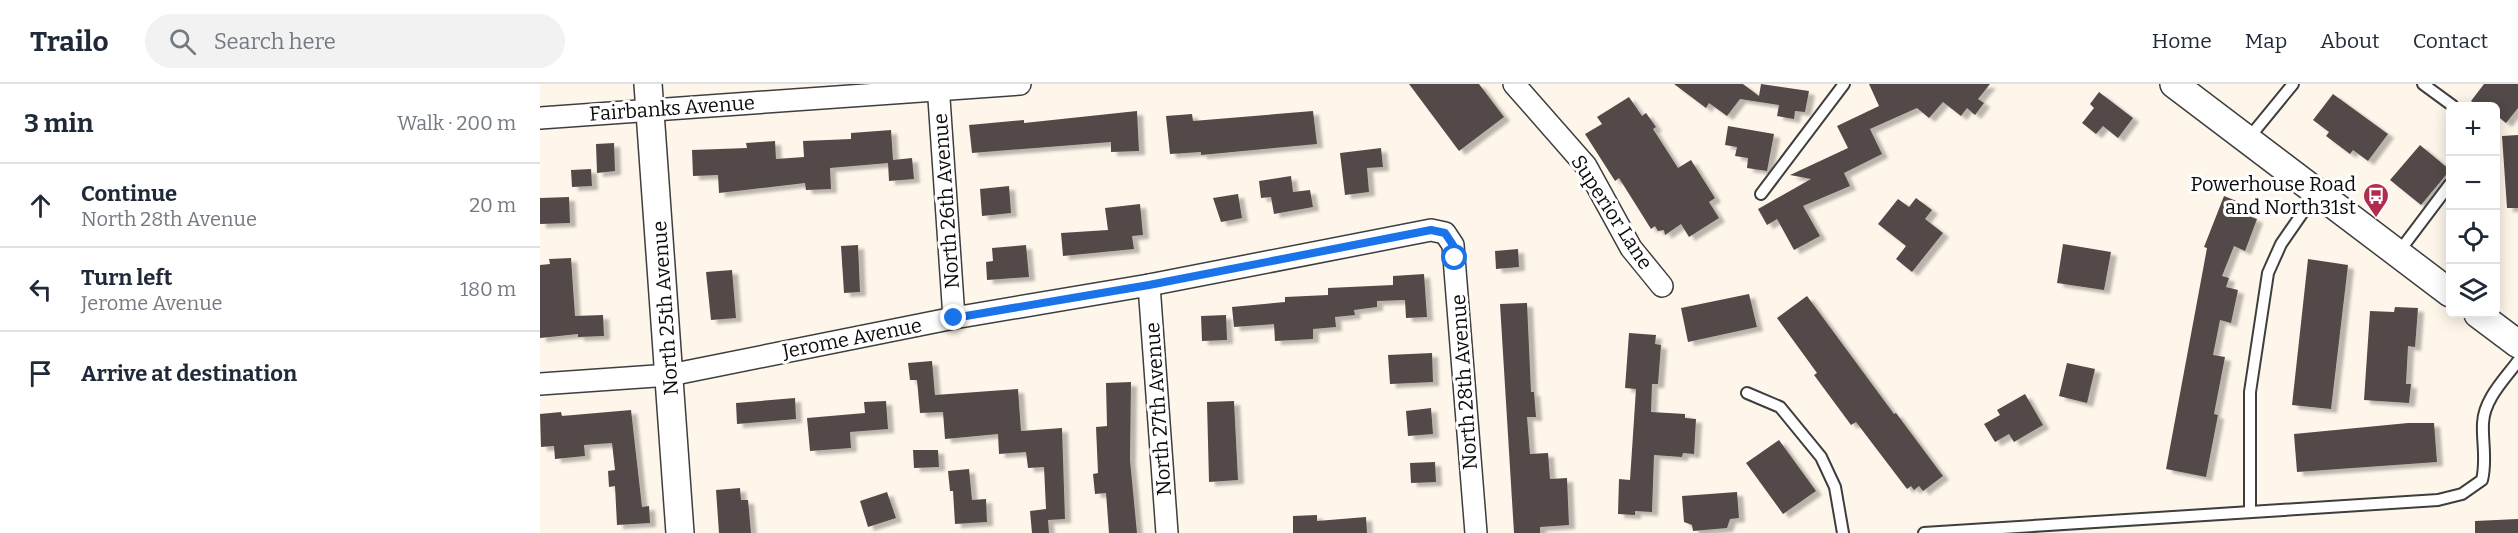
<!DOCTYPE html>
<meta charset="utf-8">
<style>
:root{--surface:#fff;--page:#f2f2f3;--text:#1f2937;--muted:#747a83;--line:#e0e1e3}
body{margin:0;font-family:Bitter,serif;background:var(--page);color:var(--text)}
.controls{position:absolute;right:18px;top:18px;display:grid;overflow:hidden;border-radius:9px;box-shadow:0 3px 15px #0003}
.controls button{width:54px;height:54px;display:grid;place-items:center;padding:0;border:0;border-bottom:2px solid var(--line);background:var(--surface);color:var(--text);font:30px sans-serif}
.stop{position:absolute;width:18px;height:18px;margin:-14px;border:4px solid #1a73e8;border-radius:50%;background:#fff}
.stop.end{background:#1a73e8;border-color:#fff;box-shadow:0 2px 6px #0008}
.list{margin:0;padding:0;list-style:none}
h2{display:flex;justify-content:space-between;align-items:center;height:78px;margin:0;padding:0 24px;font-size:26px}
h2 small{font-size:20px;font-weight:400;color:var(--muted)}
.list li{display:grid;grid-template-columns:39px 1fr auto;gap:18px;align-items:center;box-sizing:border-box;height:84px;padding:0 24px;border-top:2px solid var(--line)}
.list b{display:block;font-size:22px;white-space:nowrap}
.list p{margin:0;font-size:20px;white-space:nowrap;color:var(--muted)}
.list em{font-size:20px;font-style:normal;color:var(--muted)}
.icon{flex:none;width:33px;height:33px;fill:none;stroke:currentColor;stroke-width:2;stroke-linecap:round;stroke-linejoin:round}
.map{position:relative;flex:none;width:1978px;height:449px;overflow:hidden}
header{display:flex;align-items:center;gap:36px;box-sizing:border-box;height:84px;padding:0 30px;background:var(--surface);border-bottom:2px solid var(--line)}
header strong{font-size:28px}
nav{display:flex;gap:33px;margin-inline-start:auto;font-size:21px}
.search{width:420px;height:54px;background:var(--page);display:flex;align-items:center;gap:15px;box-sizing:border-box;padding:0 21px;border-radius:33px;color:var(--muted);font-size:22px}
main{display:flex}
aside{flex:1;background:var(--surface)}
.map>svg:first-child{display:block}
.building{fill:#534a48;filter:url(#shadow)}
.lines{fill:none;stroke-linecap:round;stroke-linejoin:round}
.service-casing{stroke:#3e3e3e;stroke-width:14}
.minor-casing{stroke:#3e3e3e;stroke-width:24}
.tertiary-casing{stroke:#3e3e3e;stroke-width:30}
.service{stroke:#fff;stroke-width:10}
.minor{stroke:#fff;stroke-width:21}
.tertiary{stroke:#fff;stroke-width:27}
.route{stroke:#1a73e8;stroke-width:8}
.labels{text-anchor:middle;stroke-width:6;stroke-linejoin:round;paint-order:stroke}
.street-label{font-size:20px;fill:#0b0b0b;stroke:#fff}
.poi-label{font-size:20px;fill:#0b0b0b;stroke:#fff;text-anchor:end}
</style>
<header>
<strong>Trailo</strong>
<div class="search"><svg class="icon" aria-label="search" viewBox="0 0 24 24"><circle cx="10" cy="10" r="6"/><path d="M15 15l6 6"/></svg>Search here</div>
<nav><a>Home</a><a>Map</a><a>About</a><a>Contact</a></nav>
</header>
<main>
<aside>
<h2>3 min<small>Walk · 200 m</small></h2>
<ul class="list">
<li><svg class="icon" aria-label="ahead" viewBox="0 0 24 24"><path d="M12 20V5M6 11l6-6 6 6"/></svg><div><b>Continue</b><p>North 28th Avenue</p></div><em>20 m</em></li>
<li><svg class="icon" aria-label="left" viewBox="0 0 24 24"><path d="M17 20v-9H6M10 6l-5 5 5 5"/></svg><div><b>Turn left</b><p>Jerome Avenue</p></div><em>180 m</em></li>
<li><svg class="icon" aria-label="arrive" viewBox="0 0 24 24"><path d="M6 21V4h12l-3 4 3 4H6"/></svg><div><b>Arrive at destination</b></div></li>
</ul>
</aside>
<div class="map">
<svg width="1978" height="449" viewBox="0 0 1978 449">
<defs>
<filter id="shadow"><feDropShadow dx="6" dy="4" stdDeviation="1.5" flood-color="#0004"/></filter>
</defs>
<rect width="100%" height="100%" fill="#fef6ea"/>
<!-- building -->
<g class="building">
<path d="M869,0H939L964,33L919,67Z"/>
<path d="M1134,0H1203L1219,12L1221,0L1269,7L1265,28L1255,27L1254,35L1237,32L1239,21L1200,15L1187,32L1169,19L1166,24Z"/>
<path d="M1329,0H1450L1438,15L1444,19L1435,31L1427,24L1421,32L1403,18L1389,34L1377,24L1330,45L1342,70L1304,89L1310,102L1263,122L1280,152L1254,166L1237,135L1227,141L1218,125L1271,95L1250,91L1308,64L1297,42L1339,22Z"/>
<path d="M1944,0H1978V24L1966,39L1956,31V22H1938L1931,17Z"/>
<path d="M1559,8L1593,34L1578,54L1563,42L1556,50L1542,39L1554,24L1550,20Z"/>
<path d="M1793,10L1848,50L1828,77L1813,66L1810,70L1786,52L1789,48L1773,36Z"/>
<path d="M1089,13L1102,32L1106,29L1116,43L1113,45L1138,84L1151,76L1175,114L1169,118L1179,134L1149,153L1141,140L1125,151L1124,146L1118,147L1115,142L1111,145L1079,94L1075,97L1045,50L1062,40L1057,33Z"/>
<path d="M597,27L599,67L571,68V58L432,69L429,41L484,36V39Z"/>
<path d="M773,27L777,60L661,71V68L630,70L626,32L652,30L653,37Z"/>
<path d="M1188,42L1234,50L1227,87L1207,84L1208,74L1195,72L1197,63L1185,61Z"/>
<path d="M351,46L353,76L372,74L374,95L349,97L348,79L290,84L291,105L266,106L265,99L179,109L178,91L153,92L152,66L207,64L206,59L235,57L236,75L264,73L263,57L311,55V49Z"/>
<path d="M1978,51V124H1967L1962,52Z"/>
<path d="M74,59L75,87L57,89L56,60Z"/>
<path d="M1880,61L1910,86L1881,121L1850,96Z"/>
<path d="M841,64L843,83L827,84L829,108L805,111L800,69Z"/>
<path d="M51,85L52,102L32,103L31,86Z"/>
<path d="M751,92L753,108L770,106L773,123L734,130L731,113L721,114L719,97Z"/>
<path d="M469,102L471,129L442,132L440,105Z"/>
<path d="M698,110L702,134L681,138L673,114Z"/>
<path d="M1684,112L1709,122L1706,131L1717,135L1705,167L1694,162L1682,192L1689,194L1686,203L1698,206L1691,239L1680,236L1673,271L1685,273L1674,330L1678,331L1666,393L1626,385L1667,164L1664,163Z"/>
<path d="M29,113L30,139L0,140V114Z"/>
<path d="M1376,114L1392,126L1385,135L1403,149L1372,188L1356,175L1366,162L1338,140L1358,115L1369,123Z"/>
<path d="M600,120L603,151L592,152L594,165L523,172L521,149L568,146L565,124Z"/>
<path d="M1523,160L1571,168L1564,206L1517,199Z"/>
<path d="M318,161L320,208L304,209L301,162Z"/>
<path d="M486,161L489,193L447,196L446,178L453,177L452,164Z"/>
<path d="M978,165L979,183L956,185L955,167Z"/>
<path d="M31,174L35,232L63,231L64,252L38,253V250L0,254V181L10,180L9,175Z"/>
<path d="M1768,175L1808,181L1791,325L1752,321Z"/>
<path d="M192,186L196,234L171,236L166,188Z"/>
<path d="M884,190L887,233L866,234L865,216L837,217V223L814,226L815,231L795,233L796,243L773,245V255L735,257L734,240L694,243L692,223L745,218V213L788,211V204L853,201V192Z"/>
<path d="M1209,210L1217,243L1148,258L1141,224Z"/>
<path d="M1267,212L1354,330L1356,329L1403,392L1383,407L1379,402L1374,406L1371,402L1367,405L1316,338L1311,341L1274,291L1277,289L1237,234Z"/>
<path d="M987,219L991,308H994L996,333H987L990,370L1008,369L1010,395L1027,394L1029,441L1000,443V449H974L960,220Z"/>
<path d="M1855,223L1878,224L1875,263L1868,262L1866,300H1871L1869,319L1824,316L1830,227L1854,228Z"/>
<path d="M686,231L687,256L662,257L661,232Z"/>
<path d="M1089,249L1116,251L1115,260L1121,261L1118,300H1112L1111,328L1145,330V334L1156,335L1154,370L1143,369L1142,373L1114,371L1112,428L1095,427V431L1078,430L1079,395L1090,396L1096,305L1085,304Z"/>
<path d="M892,269L893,298L850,300L848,271Z"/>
<path d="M392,277L395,311L478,305L481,347L522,344L525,435L508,436L509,449H492L490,427L506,425L504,383L488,384L486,368L459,370L458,350L405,355L403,328L380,329L377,296H370L368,279Z"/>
<path d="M1527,279L1555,285L1547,319L1519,312Z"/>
<path d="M591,298L590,376L597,449H569L566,409L555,410L553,390L558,389L556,343L567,342L566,299Z"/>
<path d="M1485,310L1503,341L1474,358L1469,350L1455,358L1444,340L1460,331L1457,326Z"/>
<path d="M255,314L256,335L197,340L196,319Z"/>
<path d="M346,317L348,345L310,348L311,364L270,367L267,334L325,329L324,318Z"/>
<path d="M694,317L698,396L669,398L667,318Z"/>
<path d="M891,324L893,350L868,352L866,327Z"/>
<path d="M91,326L102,423L109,422L110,439L77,441L75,402L69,403L68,387L75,386L72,359L44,361L45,372L15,375L14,362L1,363L0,330L21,328L22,332Z"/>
<path d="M1868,339H1894L1897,378L1757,388L1754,350Z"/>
<path d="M1239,356L1276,407L1243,430L1206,379Z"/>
<path d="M373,366H398L399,383L374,384Z"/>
<path d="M895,378L896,398L871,399L870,379Z"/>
<path d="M429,385L432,416L446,415L447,438L415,440L413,407H410L408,387Z"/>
<path d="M200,404L201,416H208L211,449H179L176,406Z"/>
<path d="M347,408L356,434L328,443L320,417Z"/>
<path d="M1197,408L1199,434L1190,435L1187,444L1153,447L1152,441L1144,438L1142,412Z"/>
<path d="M777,431V437L826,433L827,449H753V432Z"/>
<path d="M1978,435V449H1935V437Z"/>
</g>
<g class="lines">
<defs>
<g id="service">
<path d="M1883,0L1913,22"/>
<path d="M1708,55L1753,0"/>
<path d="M1221,110L1304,0"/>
<path d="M1858,169L1910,100"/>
<path d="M1207,309L1240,323L1281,373L1295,403L1303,449"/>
<path d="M1710,428V308L1728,189L1741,160L1777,108"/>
<path d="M1384,449L1898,416L1922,410L1942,396C1947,376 1942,358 1943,339C1944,315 1965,295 1978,277"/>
</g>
<g id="minor">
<path d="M398,0L414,234"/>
<path d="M974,0L1046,82L1091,164L1122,202"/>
<path d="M0,34L480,0"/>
<path d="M609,201L627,449"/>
<path d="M0,300L130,291L414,234L609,201L891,146L905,149L913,161L936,449"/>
</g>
<g id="tertiary">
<path d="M108,0L140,449"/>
<path d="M1634,0L1910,209"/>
<path d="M1938,230L1978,260"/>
</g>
</defs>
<!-- service casing -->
<use href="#service" class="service-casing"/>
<!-- minor casing -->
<use href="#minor" class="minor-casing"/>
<!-- tertiary casing -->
<use href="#tertiary" class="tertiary-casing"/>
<!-- service -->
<use href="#service" class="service"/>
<!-- minor -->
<use href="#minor" class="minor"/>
<!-- tertiary -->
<use href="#tertiary" class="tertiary"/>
</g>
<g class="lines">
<!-- route -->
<path class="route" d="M414,234L609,201L891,146L905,149L913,161L915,174"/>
</g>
<!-- icons -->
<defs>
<symbol id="bus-pin" viewBox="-11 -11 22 30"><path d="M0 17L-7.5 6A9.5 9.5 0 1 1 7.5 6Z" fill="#b12d4f" stroke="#fff"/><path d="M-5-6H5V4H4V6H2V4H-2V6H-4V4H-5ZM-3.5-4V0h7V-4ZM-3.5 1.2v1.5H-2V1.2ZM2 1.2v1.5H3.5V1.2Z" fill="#fff"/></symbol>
</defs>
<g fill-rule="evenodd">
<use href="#bus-pin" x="1821" y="97" width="30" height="40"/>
</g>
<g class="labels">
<!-- street labels -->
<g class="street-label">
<text transform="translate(132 24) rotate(-4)" y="7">Fairbanks Avenue</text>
<text transform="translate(406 117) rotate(-94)" y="7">North 26th Avenue</text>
<text transform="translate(1072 128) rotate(57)" y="7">Superior Lane</text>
<text transform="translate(125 224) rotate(-94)" y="7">North 25th Avenue</text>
<text transform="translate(312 254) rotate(-11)" y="7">Jerome Avenue</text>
<text transform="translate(924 298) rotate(-94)" y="7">North 28th Avenue</text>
<text transform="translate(618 325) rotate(-94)" y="7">North 27th Avenue</text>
</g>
<!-- poi labels -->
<g class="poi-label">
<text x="1816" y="107">Powerhouse Road<tspan x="1816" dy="23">and North31st</tspan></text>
</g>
</g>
</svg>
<div class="controls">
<button>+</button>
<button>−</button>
<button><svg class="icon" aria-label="locate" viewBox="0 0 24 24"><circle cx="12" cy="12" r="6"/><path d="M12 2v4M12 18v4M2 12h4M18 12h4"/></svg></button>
<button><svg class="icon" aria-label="layers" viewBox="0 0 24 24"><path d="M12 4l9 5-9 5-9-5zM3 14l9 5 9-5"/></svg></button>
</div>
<div class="stop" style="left:915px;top:174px"></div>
<div class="stop end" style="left:414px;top:234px"></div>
</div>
</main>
